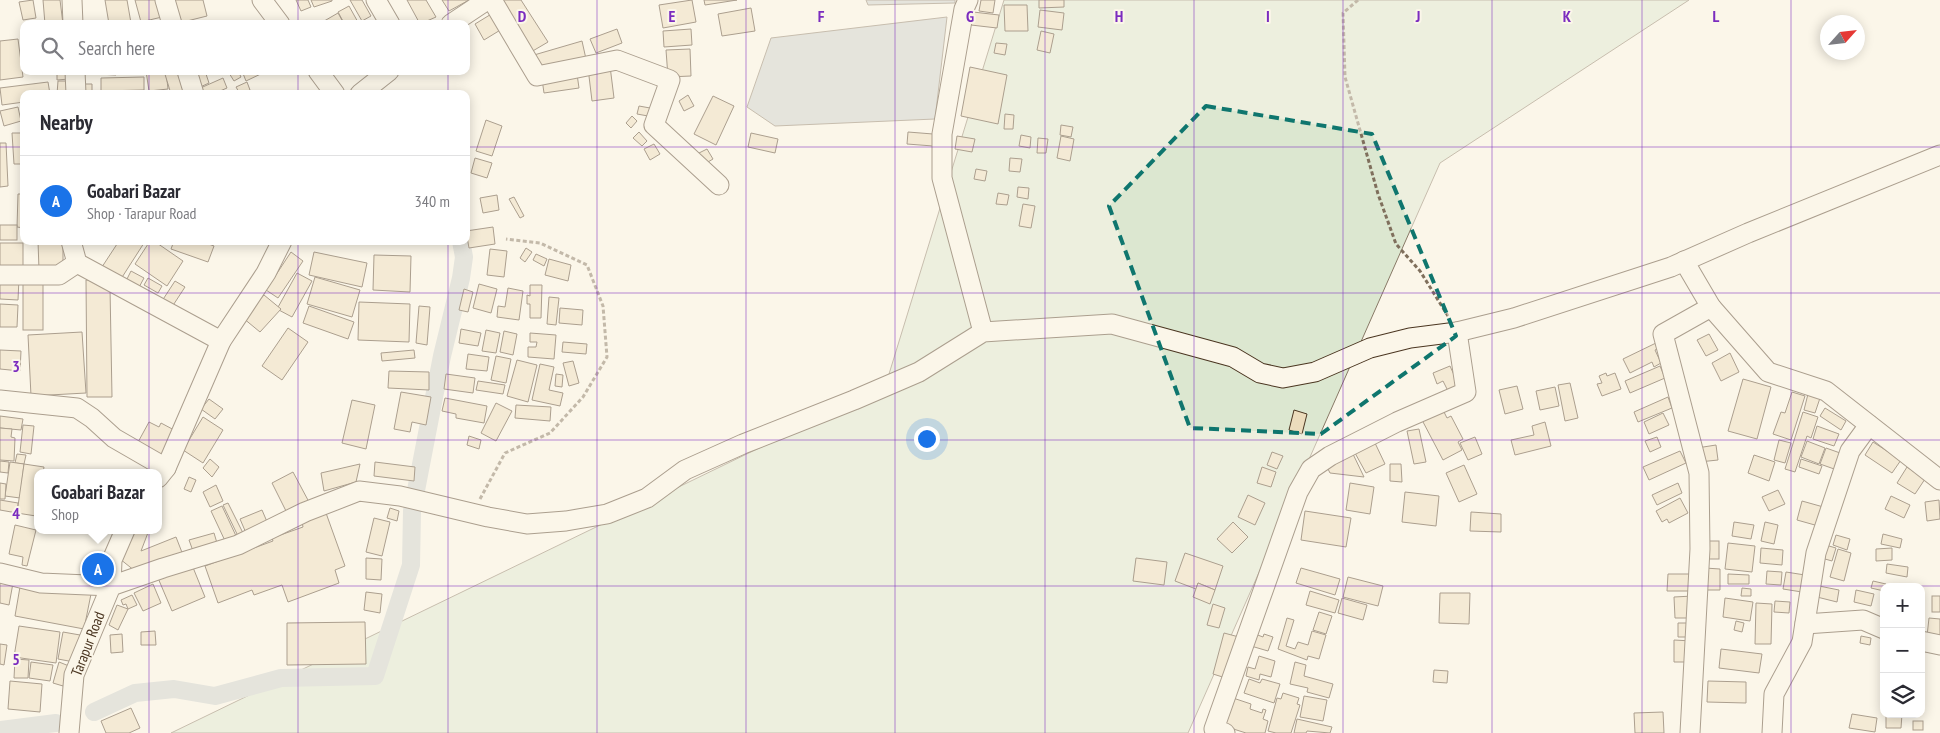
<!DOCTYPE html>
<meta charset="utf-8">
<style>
:root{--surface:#fff;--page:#f2f2f3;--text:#2b2b33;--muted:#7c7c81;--line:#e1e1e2;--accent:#1a73e8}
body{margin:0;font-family:"PT Sans Narrow",sans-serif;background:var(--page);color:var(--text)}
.controls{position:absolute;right:15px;bottom:15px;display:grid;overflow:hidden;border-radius:10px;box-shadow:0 2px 12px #0003}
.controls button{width:45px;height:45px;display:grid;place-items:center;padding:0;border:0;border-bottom:1px solid var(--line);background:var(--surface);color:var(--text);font:25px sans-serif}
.compass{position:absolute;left:1820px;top:15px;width:45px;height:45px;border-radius:50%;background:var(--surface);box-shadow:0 2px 12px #0003;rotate:63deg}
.you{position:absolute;left:926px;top:438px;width:18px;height:18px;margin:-12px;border:4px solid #fff;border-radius:50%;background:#1a73e8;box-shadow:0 0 0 8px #1a73e833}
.badge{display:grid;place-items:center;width:32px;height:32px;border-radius:50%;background:var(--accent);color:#fff;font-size:16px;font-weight:700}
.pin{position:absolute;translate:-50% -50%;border:2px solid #fff;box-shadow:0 1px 5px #0006}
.popup{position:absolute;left:34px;top:469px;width:128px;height:65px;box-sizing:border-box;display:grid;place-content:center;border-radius:10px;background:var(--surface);filter:drop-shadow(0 1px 4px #0005);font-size:16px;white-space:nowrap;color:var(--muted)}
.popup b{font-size:19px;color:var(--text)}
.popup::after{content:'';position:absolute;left:50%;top:100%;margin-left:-10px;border:10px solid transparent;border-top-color:var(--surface)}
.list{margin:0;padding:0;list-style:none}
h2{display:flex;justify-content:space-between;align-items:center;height:65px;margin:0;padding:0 20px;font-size:21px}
h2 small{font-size:16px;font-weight:400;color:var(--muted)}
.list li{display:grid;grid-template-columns:32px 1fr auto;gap:15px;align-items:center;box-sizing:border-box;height:90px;padding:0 20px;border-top:1px solid var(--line)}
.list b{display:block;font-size:19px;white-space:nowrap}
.list p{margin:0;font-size:16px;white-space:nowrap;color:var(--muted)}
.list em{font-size:16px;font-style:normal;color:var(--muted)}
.icon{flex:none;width:28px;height:28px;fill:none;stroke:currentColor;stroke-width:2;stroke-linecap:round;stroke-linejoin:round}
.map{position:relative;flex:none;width:1940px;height:733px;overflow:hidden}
.search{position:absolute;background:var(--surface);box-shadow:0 2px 12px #0003;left:20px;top:20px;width:450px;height:55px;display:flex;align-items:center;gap:12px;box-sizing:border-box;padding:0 18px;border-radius:10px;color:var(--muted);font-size:19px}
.panel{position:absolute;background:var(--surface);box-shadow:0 2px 12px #0003;left:20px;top:90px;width:450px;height:155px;border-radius:10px}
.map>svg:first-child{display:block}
.green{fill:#dce7d0;stroke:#887966}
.water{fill:#c9cecd;stroke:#887966}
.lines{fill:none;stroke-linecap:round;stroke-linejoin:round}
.canal{stroke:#c9cecd;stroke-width:18}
.building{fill:#ecdcbc;stroke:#4a3520}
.minor-casing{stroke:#4a3520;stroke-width:21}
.path{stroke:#7f6f5c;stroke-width:3;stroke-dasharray:4 2.5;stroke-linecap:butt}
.minor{stroke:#fbf6e9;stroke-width:19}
.marked{fill:none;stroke:#0f766e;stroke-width:4;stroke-dasharray:10 6;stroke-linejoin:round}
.grid{fill:none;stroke:#7b2cbf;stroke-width:1;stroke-opacity:0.55}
.labels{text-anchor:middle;stroke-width:4;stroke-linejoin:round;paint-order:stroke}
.street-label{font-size:15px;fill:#4a3520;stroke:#fbf6e9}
.grid-label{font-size:16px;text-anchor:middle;font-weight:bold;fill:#7b2cbf;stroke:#fbf6e9;stroke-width:4;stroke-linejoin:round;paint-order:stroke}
</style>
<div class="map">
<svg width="1940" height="733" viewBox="0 0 1940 733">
<rect width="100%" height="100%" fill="#fbf6e9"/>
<!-- green -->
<path class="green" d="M1004,0H1689L1440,163L1188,733H171L885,387Z"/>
<!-- water -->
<g class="water">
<path d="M866,0H955V3L868,5Z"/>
<path d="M947,17L935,119L775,126L747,107L771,38Z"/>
</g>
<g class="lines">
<!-- canal -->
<g class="canal">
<path d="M94,712L135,693L174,689L215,696L281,678L375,676L411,565L412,511L442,356L461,278L464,257L461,241"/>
<path d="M0,730L56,723"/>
</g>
</g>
<!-- building -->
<g class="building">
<path d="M33,0L36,18L23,20L19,2Z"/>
<path d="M43,0H60L63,24H45Z"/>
<path d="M105,0H127L131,23L109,24Z"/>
<path d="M135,0H158L162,17L141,22Z"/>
<path d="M167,0H203L207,16L175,24Z"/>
<path d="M296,0H308L311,7L301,11Z"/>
<path d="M311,0H332V1L314,7Z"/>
<path d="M350,0H362L371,16L362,21Z"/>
<path d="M407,0H426L436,17L420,24Z"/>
<path d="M442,0H469L449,11Z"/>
<path d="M498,0H521L548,42L531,52Z"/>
<path d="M692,0L696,22L663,28L659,5Z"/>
<path d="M704,0H737L705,5Z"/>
<path d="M981,0H995L993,13L979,11Z"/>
<path d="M1039,0H1064V7L1039,8Z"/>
<path d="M1004,5H1027L1028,31H1005Z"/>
<path d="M349,6L359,24L344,23L338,12Z"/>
<path d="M751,8L755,31L722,36L718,14Z"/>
<path d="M1040,10L1064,13L1062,30L1038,27Z"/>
<path d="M973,12L999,15L997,28L971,25Z"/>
<path d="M338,13L343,22L340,24H319Z"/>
<path d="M493,13L502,29L484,40L475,24Z"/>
<path d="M617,29L622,43L596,53L590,39Z"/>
<path d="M691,29L692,45L664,47L663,31Z"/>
<path d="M1041,31L1054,34L1050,53L1037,50Z"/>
<path d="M18,39L23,77L0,80V41Z"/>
<path d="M582,41L586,59L539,73L534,55Z"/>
<path d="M996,43L1007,44L1005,55L994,53Z"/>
<path d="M690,49L691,76L668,77L666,50Z"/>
<path d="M610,66L614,98L592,101L588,68Z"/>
<path d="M970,67L1007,75L998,124L961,116Z"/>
<path d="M57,71H68L69,79L57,80Z"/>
<path d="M80,71H116V75L80,73Z"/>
<path d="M146,71H166L168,89L149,91Z"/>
<path d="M164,71H181L187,94H171Z"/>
<path d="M201,71H205L209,83L198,88L193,74Z"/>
<path d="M232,71H238L241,77L234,81L229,73Z"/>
<path d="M242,71H267L246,81Z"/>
<path d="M577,74L579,88L544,93L542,79Z"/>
<path d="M144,77V90L101,91V78Z"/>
<path d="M223,78L227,88L213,94H198L196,90Z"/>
<path d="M58,81H71V94H57Z"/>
<path d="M48,82L50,94H24V102L2,105L0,88Z"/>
<path d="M247,82L250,90L240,94L236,87Z"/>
<path d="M81,84H92V94H80Z"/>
<path d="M688,95L694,106L684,111L679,101Z"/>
<path d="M713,96L734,106L716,145L694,134Z"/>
<path d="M639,106L650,108L648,116L637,114Z"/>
<path d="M18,107L21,121L4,126L0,111Z"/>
<path d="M1005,114L1014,115L1013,129H1004Z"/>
<path d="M632,116L637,121L631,128L626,123Z"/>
<path d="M486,120L502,126L492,156L476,151Z"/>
<path d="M1061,125L1073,127L1071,137L1060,135Z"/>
<path d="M639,132L647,141L642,146L633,138Z"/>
<path d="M908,132L933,134V146L907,144Z"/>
<path d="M12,133H24V164H14Z"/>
<path d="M751,133L778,139L775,153L748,147Z"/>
<path d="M1021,135L1031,137L1030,148L1019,146Z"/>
<path d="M957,136L975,139L972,152L955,149Z"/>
<path d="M1061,136L1074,139L1070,161L1057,158Z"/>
<path d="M1038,138L1048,139L1046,153H1037Z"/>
<path d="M0,143H6L8,186L0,187Z"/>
<path d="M654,144L660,154L650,160L644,149Z"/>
<path d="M707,149L713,159L703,165L697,154Z"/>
<path d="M475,158L492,163L487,178L471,173Z"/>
<path d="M1010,158L1022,159L1020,172L1009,171Z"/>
<path d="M976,169L987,171L985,181L974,179Z"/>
<path d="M1018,187L1029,188L1028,199L1017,197Z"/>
<path d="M998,193L1009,195L1007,205L996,204Z"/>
<path d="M18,194H24V228L17,227Z"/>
<path d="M497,195L499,210L483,213L480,198Z"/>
<path d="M514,197L524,216L520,218L509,199Z"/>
<path d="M1023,204L1035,206L1031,228L1019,226Z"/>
<rect x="0" y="225" width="17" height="15"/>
<path d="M493,227L495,244L469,248L466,231Z"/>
<path d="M38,241H63V269L39,270Z"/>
<path d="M119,241H141L144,243L119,282L100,270Z"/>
<path d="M150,241H154L183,261L167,286L135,264Z"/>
<path d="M174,241H201L214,246L208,262L171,249Z"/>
<rect x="0" y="243" width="23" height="28"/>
<path d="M526,248L532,252L525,262L520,258Z"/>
<path d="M490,249L507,251L504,277L487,275Z"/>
<path d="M291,252L303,261L278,298L266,290Z"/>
<path d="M314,252L367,263L362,287L309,275Z"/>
<path d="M536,254L547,259L544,266L533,260Z"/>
<path d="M374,255L411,256L410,292L373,290Z"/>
<path d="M549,259L571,265L568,281L545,275Z"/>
<path d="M131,271L144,278L137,291L125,283Z"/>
<path d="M297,273L312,281L292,317L277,309Z"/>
<rect x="23" y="274" width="20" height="56"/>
<path d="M0,277L19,278L18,300L0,299Z"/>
<path d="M315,277L360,290L352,317L307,304Z"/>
<path d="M148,278L162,286L158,293L144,285Z"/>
<path d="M86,280H102L103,288H110L112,397H87Z"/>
<path d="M175,281L185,287L170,310L160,304Z"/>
<path d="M479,284L497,289L491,313L473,308Z"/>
<path d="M530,285H542L541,318H530V304H527V295L530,296Z"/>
<path d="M508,288L523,291L519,320L497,317L498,306L505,307Z"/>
<path d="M464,289L473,292L468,312L459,310Z"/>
<path d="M264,295L281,309L260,332L243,318Z"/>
<path d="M549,297L559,298L556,325L547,324Z"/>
<path d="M359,302L410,304L409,342L358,340Z"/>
<path d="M0,304L18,305L17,327H0Z"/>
<path d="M309,306L354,322L348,339L303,323Z"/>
<path d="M419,306L430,307L427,345L416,343Z"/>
<path d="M560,308L583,310L582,325L559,323Z"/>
<path d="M288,328L308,342L282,380L262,366Z"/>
<path d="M461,329L481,333L478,346L459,343Z"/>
<path d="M486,330L500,333L496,353L482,351Z"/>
<path d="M504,331L517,334L513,355L500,352Z"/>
<path d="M82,332L86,393L31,396L28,335Z"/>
<path d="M530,333L556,335L554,359L528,357V347H536L537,342H530Z"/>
<path d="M1709,334L1718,350L1706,356L1697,340Z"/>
<path d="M563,342L587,344L586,354L562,352Z"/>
<path d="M1656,343L1659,348L1655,350L1661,363L1654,367L1652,362L1630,373L1623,359Z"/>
<path d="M0,350L21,351L20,371L0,369Z"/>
<path d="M414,350L415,358L382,361L381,353Z"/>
<path d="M1730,353L1739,372L1721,381L1712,363Z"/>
<path d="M468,354L489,357L487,371L466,369Z"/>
<path d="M496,356L511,359L506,383L491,380Z"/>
<path d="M517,360L537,365L528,402L507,396Z"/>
<path d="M573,361L579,383L569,386L563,363Z"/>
<path d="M540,364L554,367L549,390L563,393L560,406L532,400Z"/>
<path d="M1450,366L1459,386L1448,391L1443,381L1437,384L1433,373Z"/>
<path d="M1660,366L1665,378L1630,393L1625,381Z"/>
<path d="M389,371L429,372V390L388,388Z"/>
<path d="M1606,373L1607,376L1615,373L1621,389L1602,396L1597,384L1602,383L1599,376Z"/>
<path d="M446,374L475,378L473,393L444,389Z"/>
<path d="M556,374L563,375L562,387L555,386Z"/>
<path d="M1743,379L1771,387L1757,439L1728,431Z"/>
<path d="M478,381L505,385L503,394L476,390Z"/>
<path d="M1570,383L1578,418L1565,421L1558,385Z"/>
<path d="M1517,386L1523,409L1505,414L1499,390Z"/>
<path d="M1555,387L1559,406L1540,410L1536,391Z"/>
<path d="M401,392L431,397L426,425L412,422L410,432L394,429Z"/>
<path d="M1792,392L1805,396L1791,440L1773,434L1781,412L1785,413Z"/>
<path d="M1808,394L1820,398L1815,413L1804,410Z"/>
<path d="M1668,397L1672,408L1638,422L1634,412Z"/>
<path d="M445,398L487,406L484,423L456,418V414L442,411Z"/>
<path d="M209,399L223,409L215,419L201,409Z"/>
<path d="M352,400L375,405L366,449L342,443Z"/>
<path d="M496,403L512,411L496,441L481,433Z"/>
<path d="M516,405L551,407L550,421L515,418Z"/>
<path d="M1825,408L1846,421L1841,430L1820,416Z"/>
<path d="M1294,410L1307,414L1302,434L1289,430Z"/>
<path d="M1443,410L1447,418L1451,416L1463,439L1458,442L1462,450L1443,460L1422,420Z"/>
<path d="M1803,412L1818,417L1811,438L1807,436L1795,472L1785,469Z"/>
<path d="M1663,413L1669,425L1649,434L1644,422Z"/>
<path d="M0,416L23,419L21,430L0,428Z"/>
<path d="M203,417L223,430L203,463L183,450Z"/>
<path d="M149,422L159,427L161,423L176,431L160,462L137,444Z"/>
<path d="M1545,422L1551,446L1515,455L1511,440L1534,435L1532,426Z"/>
<path d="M23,425L34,426L31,454L20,452Z"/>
<path d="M1817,426L1839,434L1834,446L1813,439Z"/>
<path d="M0,428L12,429L11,437L15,438L14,461L0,460Z"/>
<path d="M1419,429L1426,462L1414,464L1407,431Z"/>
<path d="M469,436L481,440L479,449L467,445Z"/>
<path d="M1475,437L1482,454L1468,460L1460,443Z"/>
<path d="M1657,437L1661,447L1650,452L1645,441Z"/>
<path d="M1779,440L1791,443L1785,463L1774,460Z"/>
<path d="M1807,441L1825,448L1819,464L1801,457Z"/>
<path d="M1873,442L1901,460L1892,473L1865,455Z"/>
<path d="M1375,443L1385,464L1366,473L1355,453Z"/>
<path d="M1716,445L1718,460L1699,462L1697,448Z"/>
<path d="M1826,448L1843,454L1837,470L1820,464Z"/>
<path d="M1680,451L1686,463L1649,480L1643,467Z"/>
<path d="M1272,452L1283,456L1277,469L1267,465Z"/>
<path d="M1352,452L1364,477L1330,473L1326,465Z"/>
<path d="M17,454L26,455L24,464L15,463Z"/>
<path d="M1754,455L1775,462L1769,481L1748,473Z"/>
<path d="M210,459L219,467L212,477L203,468Z"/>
<path d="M1801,459L1822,466L1819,474L1799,467Z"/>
<path d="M0,461L9,462L8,473L0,472Z"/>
<path d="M10,462L24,464L20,498L5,496Z"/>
<path d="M375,462L415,467L414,481L374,476Z"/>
<path d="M24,464L44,467L43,473H38L36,516L17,513Z"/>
<path d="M360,464L356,482L324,491L321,473Z"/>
<path d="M1390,464H1401L1402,482L1390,481Z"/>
<path d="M1464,465L1477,494L1459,502L1446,473Z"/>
<path d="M1262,467L1276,472L1271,487L1257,483Z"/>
<path d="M1907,467L1925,479L1915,494L1897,483Z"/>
<path d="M293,472L309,502L287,513L272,483Z"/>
<path d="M189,477L196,480L191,492L184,489Z"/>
<path d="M0,483L6,484L5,499H0Z"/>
<path d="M1350,483L1374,487L1370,514L1346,510Z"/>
<path d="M1678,483L1682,493L1657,505L1652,495Z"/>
<path d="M216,485L223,501L210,507L203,492Z"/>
<path d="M1778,490L1785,504L1769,511L1762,497Z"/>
<path d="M1405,492L1439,496L1436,526L1402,522Z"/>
<path d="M1248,495L1265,503L1255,525L1238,517Z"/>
<path d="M1891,496L1910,505L1904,518L1885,509Z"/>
<path d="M1680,498L1688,513L1669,523L1667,519L1662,522L1656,511Z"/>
<path d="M0,500L18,503L17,513L0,510Z"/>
<path d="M1939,500L1940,519L1927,521L1925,502Z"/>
<path d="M1802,501L1827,508L1822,527L1797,520Z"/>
<path d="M228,503L243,533L238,536L223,505Z"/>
<path d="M222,506L237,538L226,543L211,511Z"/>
<path d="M390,508L399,511L397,521L387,518Z"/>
<path d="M262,510L268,524L246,533L240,519Z"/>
<path d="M1305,511L1351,518L1346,547L1301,540Z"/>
<path d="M1471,512L1501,514V532L1470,531Z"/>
<path d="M326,513L345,566L335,570L339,583L288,602L282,585L254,595L252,590L218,603L205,566L273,541L272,538L303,527L302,522Z"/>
<path d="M374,518L390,522L382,556L366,552Z"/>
<path d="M1233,522L1248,537L1232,553L1217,539Z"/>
<path d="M1734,522L1754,525L1751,539L1732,536Z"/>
<path d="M1765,522L1778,525L1774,544L1761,541Z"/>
<path d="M15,525L36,530L27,566L22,565L23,557L9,554Z"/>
<path d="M131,530H149L141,551L176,537L183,555L135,571L120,559Z"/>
<path d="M214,533L217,543L193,551L189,540Z"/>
<path d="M1883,534L1902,539L1900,548L1881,544Z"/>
<path d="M1836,535L1850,539L1847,550L1833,545Z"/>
<rect x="1706" y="541" width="13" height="18"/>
<path d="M1728,543L1755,546L1752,572L1725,569Z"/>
<path d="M1822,544L1836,548L1832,561L1818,557Z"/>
<path d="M1761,548L1783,550L1782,565L1760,563Z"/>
<path d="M1892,548V560L1876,561V549Z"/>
<path d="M1838,549L1851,553L1844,581L1830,577Z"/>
<path d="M1185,553L1223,566L1215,590L1198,583L1196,589L1175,581Z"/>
<path d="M366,558L382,559L381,580L366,579Z"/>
<path d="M1136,558L1167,562L1164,585L1133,581Z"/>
<path d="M1887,564L1908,567L1907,577L1886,573Z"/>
<path d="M192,565L205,597L172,611L158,578Z"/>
<path d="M1301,568L1340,579L1335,595L1296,583Z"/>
<path d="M1705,568L1720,569V590H1704Z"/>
<path d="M1767,571L1782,572L1781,585L1766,584Z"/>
<path d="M1786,572L1805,575L1802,592L1783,589Z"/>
<path d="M1668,574H1697V591H1667Z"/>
<path d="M1728,574L1749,575V584H1728Z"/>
<path d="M1348,577L1383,586L1378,606L1343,597Z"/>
<path d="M0,580L13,583L9,605L0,603Z"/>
<path d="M21,581L91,594L84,629L15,616Z"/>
<path d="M1873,581L1886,584L1884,591L1871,588Z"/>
<path d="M1198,583L1215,590L1210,604L1193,597Z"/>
<path d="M153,584L161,603L143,611L134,593Z"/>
<path d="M1819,586L1839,590L1837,602L1817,597Z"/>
<path d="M1742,588L1751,589V596H1741Z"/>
<path d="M1856,590L1874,594L1871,606L1854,602Z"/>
<path d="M1310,591L1339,600L1335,613L1306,605Z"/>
<path d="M366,592L382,594L380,613L364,610Z"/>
<path d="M1440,593H1470L1469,624L1439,623Z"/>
<path d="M132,595L137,605L128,609L126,604L123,605L121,600Z"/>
<path d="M1693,596L1694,618H1675L1674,597Z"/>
<rect x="1932" y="596" width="8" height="16"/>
<path d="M1342,598L1367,605L1363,620L1338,613Z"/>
<path d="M1725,598L1753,602L1750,621L1723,617Z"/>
<path d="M1775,601L1790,602L1789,613L1774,612Z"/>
<path d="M1756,603L1772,604L1771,644H1755Z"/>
<path d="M1213,604L1225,608L1219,628L1207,625Z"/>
<path d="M117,605L128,609L118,630L109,625Z"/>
<path d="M1319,612L1332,616L1326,634L1313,630Z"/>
<path d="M1287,618L1294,620L1286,646L1295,649L1298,642L1308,645L1312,631L1326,635L1319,659L1308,656L1307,660L1278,649Z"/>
<path d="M1929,618L1940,619V637L1927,636Z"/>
<path d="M1736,621L1744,623L1742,632L1734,630Z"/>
<path d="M365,622L366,664L287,665V623Z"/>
<path d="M1678,623H1693L1694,637H1678Z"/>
<path d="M19,626L60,632L56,663L14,657Z"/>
<path d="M155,631L156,645H141V632Z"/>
<path d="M63,632L80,635L74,662L58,659Z"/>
<path d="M1224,633L1239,637L1229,679L1213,674Z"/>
<path d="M122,634L123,652L111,653L110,635Z"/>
<path d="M1255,634L1263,637L1264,634L1273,637L1268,651L1251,646Z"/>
<path d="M1861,636L1871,638L1870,645L1860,643Z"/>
<path d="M1674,640L1692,641V662H1674Z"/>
<path d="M0,644L7,645L4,665L0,664Z"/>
<path d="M1721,649L1762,654L1759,673L1719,668Z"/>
<path d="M1259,656L1275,661L1271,677L1260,674L1259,680L1246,676L1248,667L1255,669Z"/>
<path d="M15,659L29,660L28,678H14Z"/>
<path d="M31,662L53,665L50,681L29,678Z"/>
<path d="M59,662L69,666L63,686L53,683Z"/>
<path d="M1295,662L1306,665L1304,676L1333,684L1329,698L1307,692L1308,688L1290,684Z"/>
<path d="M1434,670L1448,671L1447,683L1433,682Z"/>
<path d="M1249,679L1260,683L1262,679L1280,684L1274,703L1244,693Z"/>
<path d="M10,681L42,684L40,712L8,709Z"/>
<path d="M1708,681L1746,682V703L1707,702Z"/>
<path d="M1283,693L1299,698L1297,704L1300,705L1291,733H1276L1268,731L1277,698L1281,699Z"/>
<path d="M1304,696L1327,700L1323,721L1300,717Z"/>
<path d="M1233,698L1251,704L1250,709L1262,713L1263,709L1266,710L1263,719L1268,721L1265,733H1246L1224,726Z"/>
<path d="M131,708L140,728L129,733H106L101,721Z"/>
<path d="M1663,712L1664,733H1635L1634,713Z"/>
<path d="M1852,714L1877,718L1875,732L1849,728Z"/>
<path d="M1886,714H1902L1901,728H1886Z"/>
<path d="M1297,719L1332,727L1330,733L1307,731L1306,733H1294Z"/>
<rect x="1913" y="721" width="10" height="9"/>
</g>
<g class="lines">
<defs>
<g id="minor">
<path d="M72,0L73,24"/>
<path d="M165,0L172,24"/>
<path d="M262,0L280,24"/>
<path d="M376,0L390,24"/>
<path d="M492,0L537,76L617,60L670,80L654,125L719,185"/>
<path d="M968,0L964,9L942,134V178L983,332"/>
<path d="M451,24L487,0"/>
<path d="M75,71L76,94"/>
<path d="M187,71L194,94"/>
<path d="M318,71L335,94"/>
<path d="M360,94L389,71"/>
<path d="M71,241L77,263L221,341"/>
<path d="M1684,261L1711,307L1768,372L1826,391L1940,480"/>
<path d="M0,275H59L77,263"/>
<path d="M0,400L77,408L92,418L114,438L166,468"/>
<path d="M158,478L166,468L221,341L266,273L282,241"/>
<path d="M0,573L41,583L111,586L112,560L125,530"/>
<path d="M1805,624L1863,620L1884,629"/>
<path d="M1921,641L1940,645"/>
<path d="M69,733L74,675L111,586L163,568L238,545L305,512L359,491L400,496L488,517L527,524L566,521L607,514L647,498L685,470L743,444L854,400L919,372L983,332L1112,324L1233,357L1260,373L1283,378L1315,372L1370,348L1410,338L1457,332L1514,318L1671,267L1748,233L1940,155"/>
<path d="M1225,733L1214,729L1298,492L1311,469L1330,456L1397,422L1466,392L1457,332"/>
<path d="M1690,733L1700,549L1699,473L1663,334L1711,307"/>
<path d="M1772,733L1774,694L1802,642L1816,553L1850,451L1869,425"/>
</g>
</defs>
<!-- minor casing -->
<use href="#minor" class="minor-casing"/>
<!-- path -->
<g class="path">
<path d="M1358,0L1343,13L1345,77L1378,194L1396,244L1420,271L1448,316"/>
<path d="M480,499L505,453L550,433L583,397L607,357L603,306L587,265L540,243L506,239"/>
</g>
<!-- minor -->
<use href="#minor" class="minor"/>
</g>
<!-- marked area -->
<path d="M0 0H1940V733H0ZM1206,106L1372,134L1456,336L1321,434L1190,428L1109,206Z" fill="#fbf6e9" fill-opacity=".55" fill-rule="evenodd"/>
<path class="marked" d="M1206,106L1372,134L1456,336L1321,434L1190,428L1109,206Z"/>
<!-- grid -->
<path class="grid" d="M149,0V24M298,0V24M448,0V24M597,0V733M746,0V733M895,0V733M1045,0V733M1194,0V733M1343,0V733M1492,0V733M1642,0V733M1791,0V733M149,71V94M298,71V94M448,71V94M0,147H24M466,147H1940M149,241V733M298,241V733M448,241V733M0,293H1940M0,440H1940M0,586H1940"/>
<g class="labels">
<!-- street labels -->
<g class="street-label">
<text transform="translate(88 644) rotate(-69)" y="5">Tarapur Road</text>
</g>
</g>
<g class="grid-label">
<text x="522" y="22">D</text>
<text x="672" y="22">E</text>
<text x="821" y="22">F</text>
<text x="970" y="22">G</text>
<text x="1119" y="22">H</text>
<text x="1268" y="22">I</text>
<text x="1418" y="22">J</text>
<text x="1567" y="22">K</text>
<text x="1716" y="22">L</text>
<text x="16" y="372">3</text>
<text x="16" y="519">4</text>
<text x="16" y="665">5</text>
</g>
</svg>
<div class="controls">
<button>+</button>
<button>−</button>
<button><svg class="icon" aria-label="layers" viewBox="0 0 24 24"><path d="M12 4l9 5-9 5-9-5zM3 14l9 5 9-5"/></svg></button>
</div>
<svg class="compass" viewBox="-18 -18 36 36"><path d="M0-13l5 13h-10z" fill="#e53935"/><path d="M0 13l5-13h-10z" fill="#7c7c81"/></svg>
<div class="you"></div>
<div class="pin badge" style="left:98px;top:569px">A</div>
<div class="popup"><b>Goabari Bazar</b>Shop</div>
<div class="search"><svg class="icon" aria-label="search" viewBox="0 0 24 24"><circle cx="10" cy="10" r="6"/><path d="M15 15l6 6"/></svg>Search here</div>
<section class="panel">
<h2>Nearby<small></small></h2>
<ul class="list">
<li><span class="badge">A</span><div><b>Goabari Bazar</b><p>Shop · Tarapur Road</p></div><em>340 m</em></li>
</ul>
</section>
</div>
